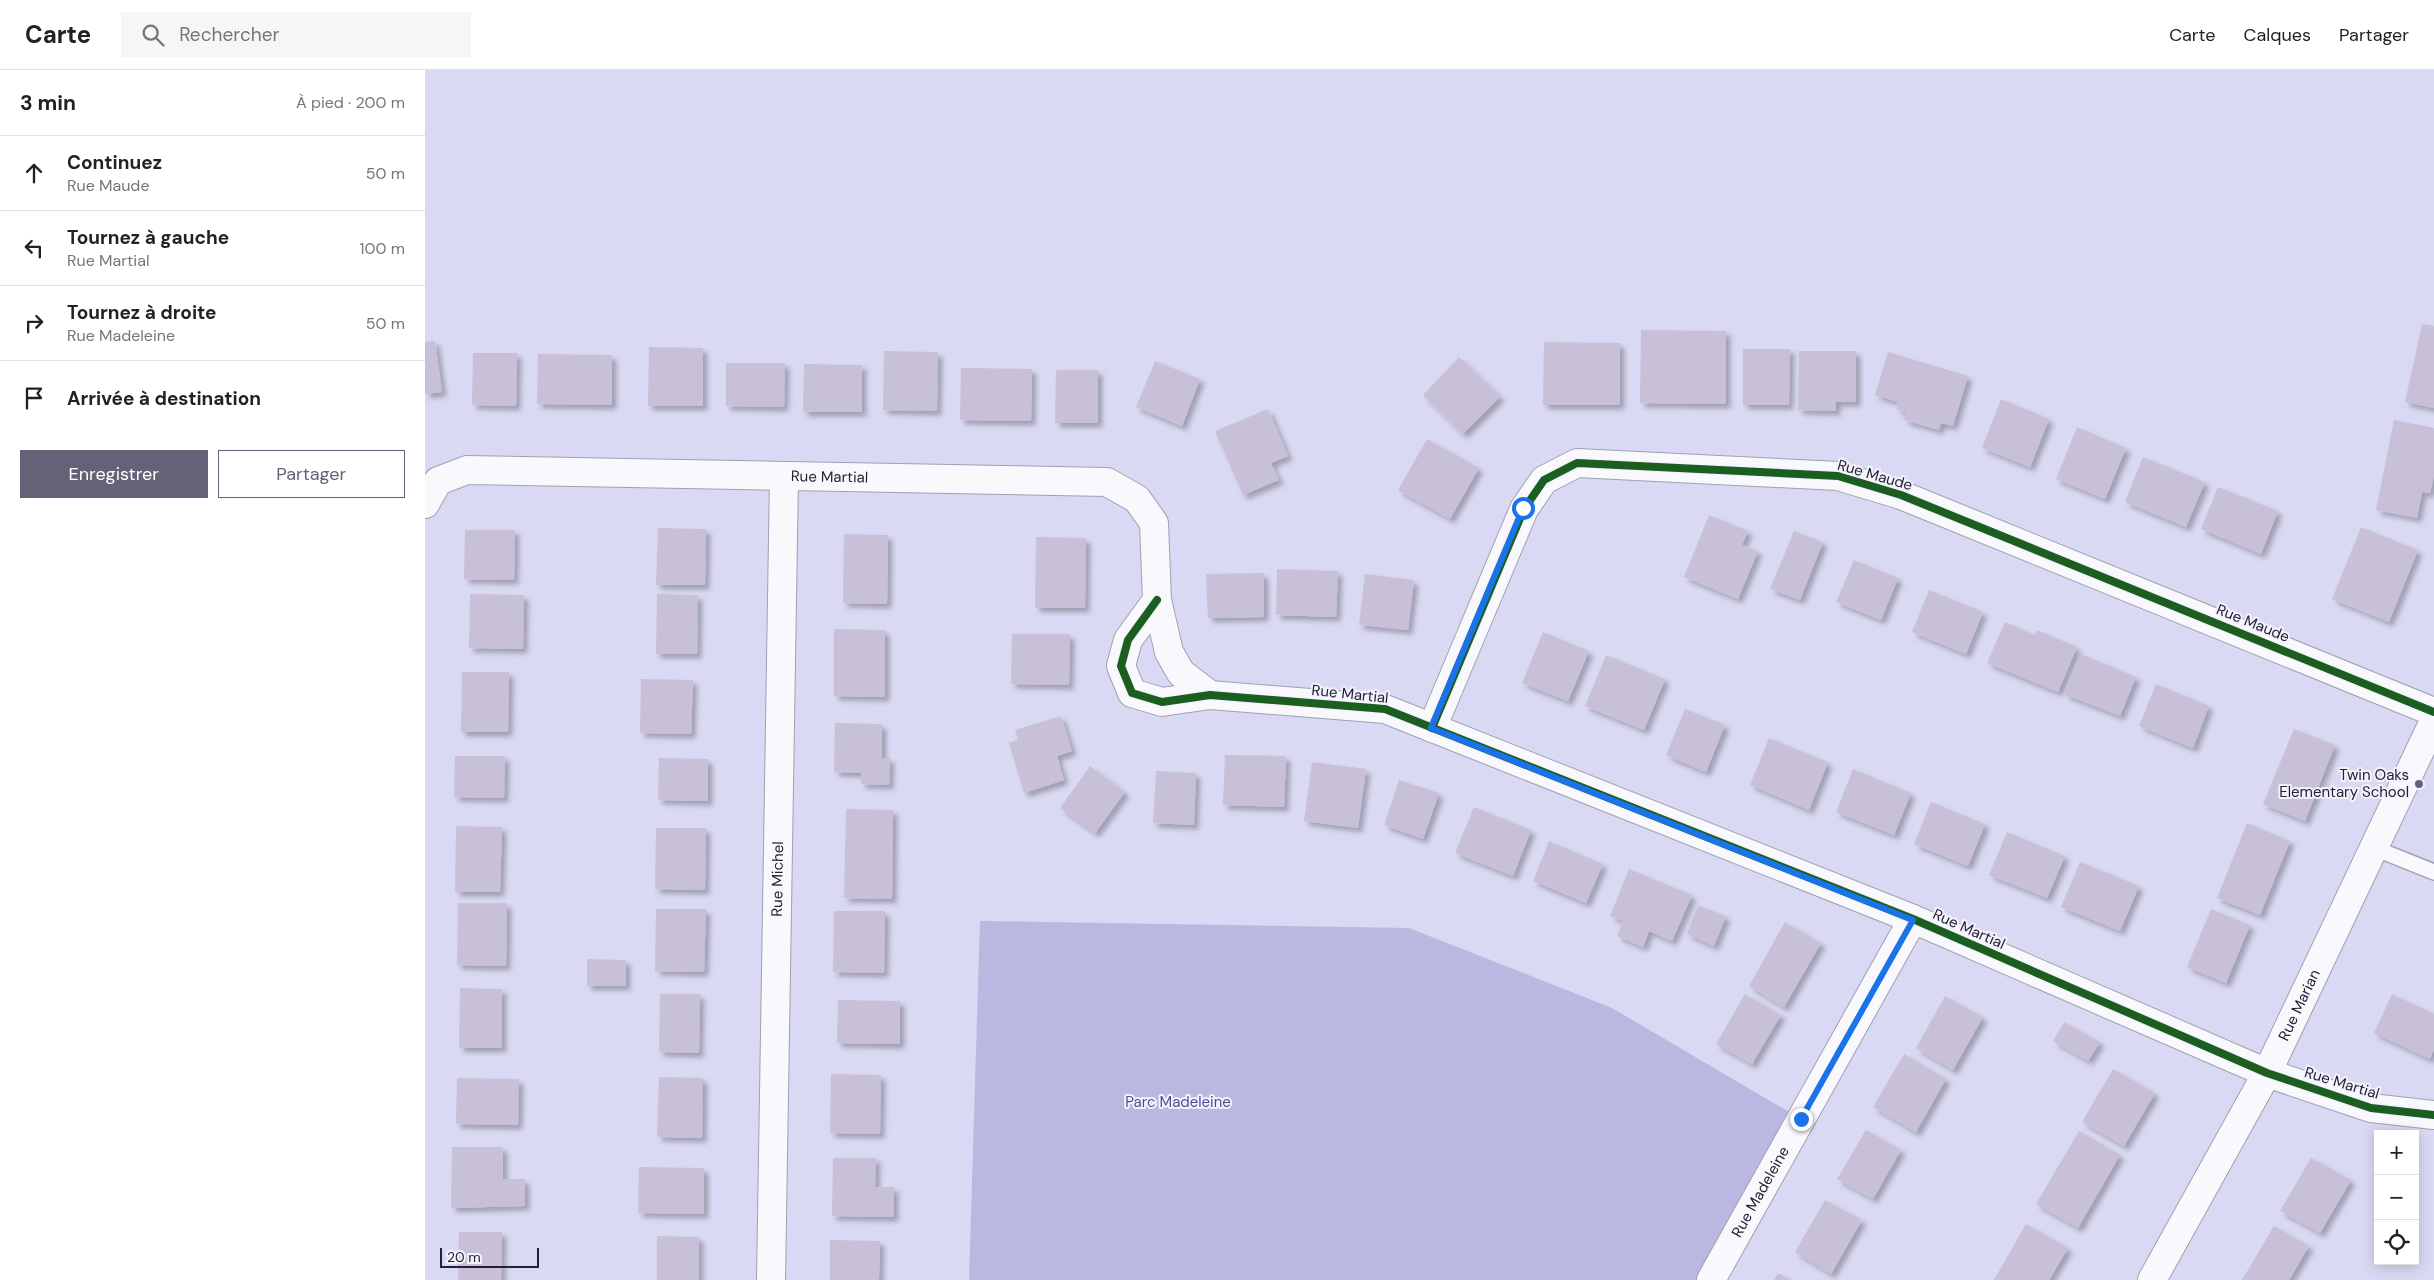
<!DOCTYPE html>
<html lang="fr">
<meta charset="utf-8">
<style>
:root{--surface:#fff;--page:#f6f6f6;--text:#222;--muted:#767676;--line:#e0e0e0;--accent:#636277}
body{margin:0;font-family:"DM Sans",sans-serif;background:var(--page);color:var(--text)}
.controls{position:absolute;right:15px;bottom:15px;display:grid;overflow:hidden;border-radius:0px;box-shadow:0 2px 12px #0003}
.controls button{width:45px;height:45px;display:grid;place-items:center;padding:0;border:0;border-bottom:1px solid var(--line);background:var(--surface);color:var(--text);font:25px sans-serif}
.scale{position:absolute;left:15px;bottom:12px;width:99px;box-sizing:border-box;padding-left:5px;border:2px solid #232234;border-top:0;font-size:14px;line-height:18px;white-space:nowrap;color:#232234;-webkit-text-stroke:4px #f4f3fd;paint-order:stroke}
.stop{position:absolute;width:15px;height:15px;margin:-11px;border:4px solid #1a73e8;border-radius:50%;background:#fff}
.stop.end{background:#1a73e8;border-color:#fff;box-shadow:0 1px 5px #0008}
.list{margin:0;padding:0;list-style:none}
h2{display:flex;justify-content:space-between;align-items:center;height:65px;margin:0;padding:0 20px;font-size:21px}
h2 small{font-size:16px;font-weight:400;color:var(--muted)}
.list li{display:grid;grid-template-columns:32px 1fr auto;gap:15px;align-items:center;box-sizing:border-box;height:75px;padding:0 20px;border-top:1px solid var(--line)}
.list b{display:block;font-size:19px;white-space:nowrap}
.list p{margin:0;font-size:16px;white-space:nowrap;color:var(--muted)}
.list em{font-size:16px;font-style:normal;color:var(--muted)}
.actions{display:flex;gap:10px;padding:15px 20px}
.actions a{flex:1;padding:11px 0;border:1px solid var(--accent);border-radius:0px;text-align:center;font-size:18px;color:var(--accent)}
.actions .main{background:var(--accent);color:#fff}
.icon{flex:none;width:28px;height:28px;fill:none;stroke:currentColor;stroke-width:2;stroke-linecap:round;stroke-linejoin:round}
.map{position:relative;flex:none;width:2009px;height:1210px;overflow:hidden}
header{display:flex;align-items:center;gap:30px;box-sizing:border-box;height:70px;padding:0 25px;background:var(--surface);border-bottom:1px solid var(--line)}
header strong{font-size:24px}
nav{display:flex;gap:28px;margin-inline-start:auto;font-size:18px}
.search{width:350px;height:45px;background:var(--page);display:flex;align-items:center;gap:12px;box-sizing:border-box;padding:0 18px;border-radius:0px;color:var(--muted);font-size:19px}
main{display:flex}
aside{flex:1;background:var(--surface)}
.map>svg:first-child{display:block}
.green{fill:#bab7e0}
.building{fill:#c7c0d7;filter:url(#shadow)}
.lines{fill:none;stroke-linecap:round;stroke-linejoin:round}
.lane-casing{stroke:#a09fb3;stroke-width:18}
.street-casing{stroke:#a09fb3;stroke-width:30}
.lane{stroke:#f9f9fd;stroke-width:15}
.street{stroke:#f9f9fd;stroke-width:28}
.cycleway-casing{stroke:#f4f3fd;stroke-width:11}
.cycleway{stroke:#1b5e20;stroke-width:8}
.route{stroke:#1a73e8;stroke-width:6}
.poi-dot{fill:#636277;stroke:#f4f3fd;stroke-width:2}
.labels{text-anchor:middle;stroke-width:4;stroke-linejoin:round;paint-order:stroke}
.street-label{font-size:15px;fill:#232234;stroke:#f4f3fd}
.poi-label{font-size:15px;fill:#232234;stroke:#f4f3fd;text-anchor:end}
.park-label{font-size:15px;fill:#544a94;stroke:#f4f3fd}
</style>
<header>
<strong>Carte</strong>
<div class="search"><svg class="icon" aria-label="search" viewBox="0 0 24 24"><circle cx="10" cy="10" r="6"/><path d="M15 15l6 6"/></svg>Rechercher</div>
<nav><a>Carte</a><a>Calques</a><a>Partager</a></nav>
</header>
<main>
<aside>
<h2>3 min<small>À pied · 200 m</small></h2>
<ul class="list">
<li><svg class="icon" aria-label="ahead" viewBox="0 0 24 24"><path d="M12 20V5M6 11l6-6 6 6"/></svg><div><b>Continuez</b><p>Rue Maude</p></div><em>50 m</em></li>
<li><svg class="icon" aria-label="left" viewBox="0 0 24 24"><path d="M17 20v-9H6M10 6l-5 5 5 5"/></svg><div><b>Tournez à gauche</b><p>Rue Martial</p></div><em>100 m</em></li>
<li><svg class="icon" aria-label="right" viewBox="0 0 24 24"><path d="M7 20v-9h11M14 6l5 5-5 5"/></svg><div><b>Tournez à droite</b><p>Rue Madeleine</p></div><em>50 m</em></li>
<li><svg class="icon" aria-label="arrive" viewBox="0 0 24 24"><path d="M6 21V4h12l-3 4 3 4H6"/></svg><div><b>Arrivée à destination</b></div></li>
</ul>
<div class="actions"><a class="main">Enregistrer</a><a>Partager</a></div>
</aside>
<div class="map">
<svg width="2009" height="1210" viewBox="0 0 2009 1210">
<defs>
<filter id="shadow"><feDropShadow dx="4.5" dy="4.5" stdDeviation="2.5" flood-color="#0004"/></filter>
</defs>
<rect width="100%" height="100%" fill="#dad9f3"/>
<!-- green -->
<path class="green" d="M555,851L984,858L1187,938L1376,1049L1286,1210H544Z"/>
<!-- building -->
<g class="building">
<path d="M1997,254L2009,256V338L1980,332Z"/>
<path d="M1216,260L1301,261V334L1215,333Z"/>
<path d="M10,271L17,322L0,324V272Z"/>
<path d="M1119,272L1195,273V335H1118Z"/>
<path d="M224,277L278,278V336H223Z"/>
<path d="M1318,279H1365L1364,335H1318Z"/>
<path d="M459,281L513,282L512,341L458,340Z"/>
<path d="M1374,281H1431V332H1411V341L1373,340Z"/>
<path d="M1463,282L1543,306L1528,356L1516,353L1514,360L1479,350L1481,342L1471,339L1473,332L1450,325Z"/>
<path d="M48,283H92L91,336L47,335Z"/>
<path d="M113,284L187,285V335L112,334Z"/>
<path d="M1034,287L1075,327L1038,364L998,325Z"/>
<path d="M730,291L775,309L757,356L711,337Z"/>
<path d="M301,293H360L359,337L301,336Z"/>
<path d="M379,294L437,295V342H378Z"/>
<path d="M536,298L607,299L606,351L535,350Z"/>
<path d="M631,300H673V353H630Z"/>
<path d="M1576,329L1624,349L1605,397L1557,378Z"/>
<path d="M843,339L863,386L846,393L854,410L818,425L790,361Z"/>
<path d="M1969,350L2009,358V406L2005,423L1997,422L1992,448L1951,440Z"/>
<path d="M1652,357L1701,378L1680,429L1631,409Z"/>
<path d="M1002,369L1054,398L1025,449L973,420Z"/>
<path d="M1718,387L1780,412L1761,457L1700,432Z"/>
<path d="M1793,417L1853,441L1836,484L1776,459Z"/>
<path d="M1284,445L1323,461L1317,475L1333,481L1313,529L1259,507Z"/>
<path d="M1936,457L1993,480L1964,552L1907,529Z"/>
<path d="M233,458L281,459L280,515H231Z"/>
<path d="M40,460H90L89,510L39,509Z"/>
<path d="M1369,461L1398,472L1375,530L1345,519Z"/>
<path d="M419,464L463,465L462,534L418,533Z"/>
<path d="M611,467L661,468L660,538H610Z"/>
<path d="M1429,490L1473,508L1456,550L1411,532Z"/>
<path d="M852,499L913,501L911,547L851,545Z"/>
<path d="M839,503V547L783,548L781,504Z"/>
<path d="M940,504L989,510L983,560L934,555Z"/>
<path d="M1504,520L1558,542L1541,584L1487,562Z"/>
<path d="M45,524L99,525L98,579L44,578Z"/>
<path d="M232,524L273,525L272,584H231Z"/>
<path d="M1580,552L1610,565L1612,560L1652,577L1633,622L1562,593Z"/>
<path d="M409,559L460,560V627L409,626Z"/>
<path d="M1118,562L1164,581L1143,631L1097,613Z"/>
<path d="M587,564H645L644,615L586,614Z"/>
<path d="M1656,584L1711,607L1695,646L1639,624Z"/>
<path d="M1181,585L1240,609L1219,660L1160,636Z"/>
<path d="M37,602H84L83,662H36Z"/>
<path d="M216,609L268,610L266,664L215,663Z"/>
<path d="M1731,614L1784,636L1768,678L1714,656Z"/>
<path d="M1260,639L1300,655L1281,702L1241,685Z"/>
<path d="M636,646L647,681L632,686L639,710L599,723L584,673L593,670L590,660Z"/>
<path d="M410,653L457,654V688H465L464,715L436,714V703L409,702Z"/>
<path d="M1869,659L1910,675L1880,751L1838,734Z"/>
<path d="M1344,668L1403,692L1384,740L1325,715Z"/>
<path d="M800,685L861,686L859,737L798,735Z"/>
<path d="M30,686H80L79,728L29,727Z"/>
<path d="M234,688L283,689V731L233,730Z"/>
<path d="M887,692L941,699L933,758L879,751Z"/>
<path d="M665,696L700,722L670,763L635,738Z"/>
<path d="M1428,699L1486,723L1469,765L1411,742Z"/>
<path d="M731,701L771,703L769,755L728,753Z"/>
<path d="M974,710L1014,723L998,769L959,755Z"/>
<path d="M1506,732L1560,754L1543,796L1489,774Z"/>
<path d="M1049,737L1106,760L1088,806L1030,783Z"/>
<path d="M421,739L468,740L467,829L419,828Z"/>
<path d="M1822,753L1865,771L1835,845L1792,828Z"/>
<path d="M31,756L77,757L75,822H30Z"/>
<path d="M231,758H281L280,820L230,819Z"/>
<path d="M1582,762L1640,786L1622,828L1564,805Z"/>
<path d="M1124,771L1178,794L1161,833L1108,811Z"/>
<path d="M1655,792L1714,816L1695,861L1636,837Z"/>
<path d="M1204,799L1267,825L1247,871L1224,861L1218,877L1192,866L1198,851L1185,846Z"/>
<path d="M33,833H82L81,896L32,895Z"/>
<path d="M1273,835L1301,846L1289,876L1262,864Z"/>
<path d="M231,839H281L279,902L230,901Z"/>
<path d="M1786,839L1825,855L1801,913L1762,897Z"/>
<path d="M409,841H460L459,903L408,902Z"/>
<path d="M1360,852L1396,873L1359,937L1324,916Z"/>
<path d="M162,889L201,890V916H162Z"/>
<path d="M35,918L77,919V978H34Z"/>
<path d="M235,924H275L274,983L234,982Z"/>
<path d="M1320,924L1356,945L1327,994L1291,974Z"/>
<path d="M1967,924L2009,944V979L2005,989L1949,963Z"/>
<path d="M1520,926L1558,947L1528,1000L1491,978Z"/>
<path d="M413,930L475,931V974L412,973Z"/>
<path d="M1639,952L1675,972L1663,991L1628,971Z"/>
<path d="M1479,984L1521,1009L1491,1062L1448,1037Z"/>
<path d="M1688,999L1730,1023L1699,1076L1657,1052Z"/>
<path d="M406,1004L456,1005L455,1064L405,1063Z"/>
<path d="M234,1007L278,1008L277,1068L232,1067Z"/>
<path d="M32,1008L94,1009L93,1055L31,1054Z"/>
<path d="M1441,1060L1476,1080L1448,1129L1412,1109Z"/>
<path d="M1654,1061L1695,1085L1653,1158L1611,1134Z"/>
<path d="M27,1077H78V1109H100V1136L26,1138Z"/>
<path d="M408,1088H451L450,1117H469V1147L407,1146Z"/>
<path d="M1886,1088L1926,1110L1895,1163L1855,1141Z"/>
<path d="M214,1097L279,1098V1144L213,1143Z"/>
<path d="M1400,1130L1437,1150L1406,1204L1370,1182Z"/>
<path d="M1601,1154L1643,1178L1624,1210H1569Z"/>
<path d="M1849,1156L1884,1176L1864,1210H1817Z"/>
<path d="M34,1162H77L76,1210H33Z"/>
<path d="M232,1166L274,1167V1210H232Z"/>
<path d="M405,1170L455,1171L454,1210H405Z"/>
<path d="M1353,1203L1366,1210H1349Z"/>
</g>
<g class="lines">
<defs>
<path id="lane" d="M1949,778L2009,802"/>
<g id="street">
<path id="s1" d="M0,434L13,411L42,400L682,412L712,429L729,453L732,530L744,582L756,603L785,625"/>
<path d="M732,530L703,570L696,596L707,623L737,632L785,625L960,639L1488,849L1842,1003L1946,1038L2009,1045"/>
<path d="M1007,658L1099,439L1119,410L1152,393L1413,406L1476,425L2009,642"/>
<path id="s2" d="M346,1210L359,406"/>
<path id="s3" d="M1286,1210L1488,849"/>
<path id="s4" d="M1727,1210L1842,1003L2009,651"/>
</g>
</defs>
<!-- lane casing -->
<use href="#lane" class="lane-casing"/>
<!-- street casing -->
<use href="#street" class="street-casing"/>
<!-- lane -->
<use href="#lane" class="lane"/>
<!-- street -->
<use href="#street" class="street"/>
<defs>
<g id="cycleway">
<path d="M732,530L703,570L696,596L707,623L737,632L785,625L960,639L1488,849L1842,1003L1946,1038L2009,1045"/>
<path d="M1007,658L1099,439L1119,410L1152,393L1413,406L1476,425L2009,642"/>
</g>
</defs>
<!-- cycleway casing -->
<use href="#cycleway" class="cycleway-casing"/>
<!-- cycleway -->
<use href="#cycleway" class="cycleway"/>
</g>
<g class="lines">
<!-- route -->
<path class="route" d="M1098,438L1006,658L1488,850L1376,1049"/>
</g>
<!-- markers -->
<circle class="poi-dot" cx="1994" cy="714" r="5"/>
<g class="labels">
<!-- street labels -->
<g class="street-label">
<text transform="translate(1450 405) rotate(16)" y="5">Rue Maude</text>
<text dy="5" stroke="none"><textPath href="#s1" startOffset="420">Rue Martial</textPath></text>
<text transform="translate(1828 553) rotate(22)" y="5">Rue Maude</text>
<text transform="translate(925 624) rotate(6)" y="5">Rue Martial</text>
<text dy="5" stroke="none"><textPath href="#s2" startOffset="401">Rue Michel</textPath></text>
<text transform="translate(1544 859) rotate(24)" y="5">Rue Martial</text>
<text dy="5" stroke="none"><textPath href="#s4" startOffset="312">Rue Marian</textPath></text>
<text transform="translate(1917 1013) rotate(17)" y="5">Rue Martial</text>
<text dy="5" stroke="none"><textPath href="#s3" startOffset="101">Rue Madeleine</textPath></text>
</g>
<!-- poi labels -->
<g class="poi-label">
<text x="1984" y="710">Twin Oaks<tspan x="1984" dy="17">Elementary School</tspan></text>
</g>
<!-- park labels -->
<g class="park-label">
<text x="753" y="1037">Parc Madeleine</text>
</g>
</g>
</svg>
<div class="controls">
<button>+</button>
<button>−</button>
<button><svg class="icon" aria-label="locate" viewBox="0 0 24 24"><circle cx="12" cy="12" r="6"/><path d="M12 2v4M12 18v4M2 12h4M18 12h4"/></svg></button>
</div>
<div class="scale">20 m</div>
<div class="stop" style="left:1098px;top:438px"></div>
<div class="stop end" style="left:1376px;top:1049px"></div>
</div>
</main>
